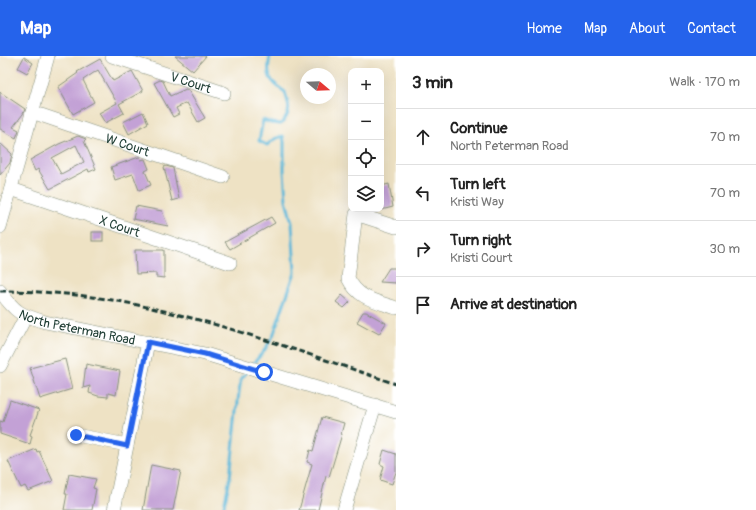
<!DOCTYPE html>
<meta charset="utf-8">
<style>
:root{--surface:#fff;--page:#f2f2f2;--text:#222;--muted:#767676;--line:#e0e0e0;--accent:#2563eb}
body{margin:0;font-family:Pangolin,sans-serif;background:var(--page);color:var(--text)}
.controls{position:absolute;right:12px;top:12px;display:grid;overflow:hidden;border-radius:8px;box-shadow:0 4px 16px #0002}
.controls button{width:36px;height:36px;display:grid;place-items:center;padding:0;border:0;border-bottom:1px solid var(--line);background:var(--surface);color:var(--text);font:20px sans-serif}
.compass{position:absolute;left:300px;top:12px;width:36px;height:36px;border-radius:50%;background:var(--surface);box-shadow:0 4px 16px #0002;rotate:109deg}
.stop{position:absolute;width:12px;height:12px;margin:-9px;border:3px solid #2563eb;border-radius:50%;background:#fff}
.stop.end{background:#2563eb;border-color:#fff;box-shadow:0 1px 4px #0008}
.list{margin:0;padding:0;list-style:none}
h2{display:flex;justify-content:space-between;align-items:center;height:52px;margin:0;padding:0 16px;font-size:17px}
h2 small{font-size:13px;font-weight:400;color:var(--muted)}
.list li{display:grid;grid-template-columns:26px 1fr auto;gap:12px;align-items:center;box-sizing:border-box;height:56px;padding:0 16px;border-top:1px solid var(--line)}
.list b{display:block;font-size:15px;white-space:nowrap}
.list p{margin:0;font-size:13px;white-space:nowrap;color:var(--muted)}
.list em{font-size:13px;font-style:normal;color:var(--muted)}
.icon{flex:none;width:22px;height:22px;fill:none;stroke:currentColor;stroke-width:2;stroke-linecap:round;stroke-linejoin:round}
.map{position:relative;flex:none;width:396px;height:454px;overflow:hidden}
header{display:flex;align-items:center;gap:24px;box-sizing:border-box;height:56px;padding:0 20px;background:var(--accent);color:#fff}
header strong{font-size:19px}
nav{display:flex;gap:22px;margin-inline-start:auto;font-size:14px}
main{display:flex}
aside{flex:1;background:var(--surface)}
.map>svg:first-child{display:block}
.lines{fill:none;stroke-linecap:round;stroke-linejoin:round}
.stream{stroke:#5bb8d9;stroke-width:3}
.building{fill:#c3a1d6;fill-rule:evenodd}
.minor-casing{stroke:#86907c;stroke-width:14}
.minor{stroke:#fff;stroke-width:13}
.rail{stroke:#1f3d34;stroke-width:3;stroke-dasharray:6 3;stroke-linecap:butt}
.route{stroke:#2563eb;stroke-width:5}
.labels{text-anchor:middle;stroke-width:4;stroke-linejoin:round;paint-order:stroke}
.street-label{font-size:13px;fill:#1f3d34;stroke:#fff}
</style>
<header>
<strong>Map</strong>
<nav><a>Home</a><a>Map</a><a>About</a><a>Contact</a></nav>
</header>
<main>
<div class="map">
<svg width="396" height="454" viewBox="0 0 396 454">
<rect width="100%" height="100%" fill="#fff"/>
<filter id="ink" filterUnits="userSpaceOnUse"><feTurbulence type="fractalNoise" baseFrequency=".025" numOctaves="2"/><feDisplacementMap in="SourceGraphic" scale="8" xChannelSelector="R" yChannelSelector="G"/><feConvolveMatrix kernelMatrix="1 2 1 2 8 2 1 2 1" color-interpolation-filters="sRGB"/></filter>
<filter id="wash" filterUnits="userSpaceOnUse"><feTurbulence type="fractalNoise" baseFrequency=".012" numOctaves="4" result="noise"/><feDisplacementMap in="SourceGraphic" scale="16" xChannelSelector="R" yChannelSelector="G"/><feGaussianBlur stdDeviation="0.9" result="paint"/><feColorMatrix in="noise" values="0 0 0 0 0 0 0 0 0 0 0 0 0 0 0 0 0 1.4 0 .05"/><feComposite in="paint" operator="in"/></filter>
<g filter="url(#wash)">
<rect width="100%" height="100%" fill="#eee2c4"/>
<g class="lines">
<!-- stream -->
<g class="stream">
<path d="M253,308L264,295L273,280L295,216L292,167L286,144L284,115V86L283,80L274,83L267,89L259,85L263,64L271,67L281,68C292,57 289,49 285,36C269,25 266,20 270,0"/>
<path d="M223,454L230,422L239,336L241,323L247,316"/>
</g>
</g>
<g id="blocks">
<!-- building -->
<g class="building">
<path d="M175,0H206L193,15Z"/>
<path d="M24,1L33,7L27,17L18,12Z"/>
<path d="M100,3L113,25L132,15L143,35L119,48L124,57L105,67L99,57L117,47L98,14L83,24L94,46L73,58L58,31L78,17L77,16Z"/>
<path d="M160,24L163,25L170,40L186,33L188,34L205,62L198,66L187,47L176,52L179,58L173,61L154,27Z"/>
<path d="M0,36L25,53L23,58L13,71L19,74L16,82L0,73Z"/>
<path d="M143,56L148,67L129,78L123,66Z"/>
<path d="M78,80L86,83L84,85L96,113L89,116L88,113L50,133L38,113L35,115L30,104L59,88ZM76,89L84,106L61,118L52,102Z"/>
<path d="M0,87L12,98L10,107L0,119Z"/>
<path d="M139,101H140L141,104L145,103L149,113L145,115L151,129L139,134L133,118L115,124L111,111Z"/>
<path d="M166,110L173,112L179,143L172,145L164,111Z"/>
<path d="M389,128L393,151L381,154V130Z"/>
<path d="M136,150L162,155L168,170L133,163Z"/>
<path d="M271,161L275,167L230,193L225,186Z"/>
<rect x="92" y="176" width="11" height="9"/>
<path d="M135,194H164V222L156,221V217L136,218Z"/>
<path d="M389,212H396V227L380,226Z"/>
<path d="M342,239L350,246L344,252L336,246Z"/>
<path d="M363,256H366L386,267L379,278L357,266Z"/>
<path d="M65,303L72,333L40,343L30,312Z"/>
<path d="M86,308L120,315L116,339L108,337V341L98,340L89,337L90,330L83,332Z"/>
<path d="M10,344L39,354L30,379L32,380L30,388L0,378V365L3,366Z"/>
<path d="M322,361L344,367L341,378H342L329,421L326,420L318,454H299L312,408L307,406L310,394L313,395Z"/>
<path d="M36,393L37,396L39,395L53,425L28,435L25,430L21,432L8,405Z"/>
<path d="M384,394L396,398V416L392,428L380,424L384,410L380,408Z"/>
<path d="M151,409L181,415L173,454H143Z"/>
<path d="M69,418L96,423L93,432L96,433L92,454H64L67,438H65Z"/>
</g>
</g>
</g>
<g filter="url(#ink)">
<use href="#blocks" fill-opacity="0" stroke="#86907c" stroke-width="1"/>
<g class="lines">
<defs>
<g id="minor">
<path id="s1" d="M112,0L224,37"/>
<path id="s2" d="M32,56L223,121"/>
<path id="s3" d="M11,133L230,207"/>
<path d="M0,171L48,0"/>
<path d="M396,171L356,158L348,222C358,243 376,245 396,252"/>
<path id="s4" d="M0,235C16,257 19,258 45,266L205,298L396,356"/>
<path d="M0,310L26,260"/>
<path d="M76,379L127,389"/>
<path d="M114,454L148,286"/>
<path d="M344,454L375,349"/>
</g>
</defs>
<!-- minor casing -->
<use href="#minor" class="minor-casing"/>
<!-- minor -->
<use href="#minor" class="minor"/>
<!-- rail -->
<path class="rail" d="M0,235C39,235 79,238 118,245C213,263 304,297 396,328"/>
</g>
</g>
<g class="lines" filter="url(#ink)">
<!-- route -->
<path class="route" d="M76,379L127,390L148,286L205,298L264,316"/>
</g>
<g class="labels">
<!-- street labels -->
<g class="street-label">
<text dy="5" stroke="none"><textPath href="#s1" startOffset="83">V Court</textPath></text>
<text dy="5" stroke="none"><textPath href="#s2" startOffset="101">W Court</textPath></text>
<text dy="5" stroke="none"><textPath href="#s3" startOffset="115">X Court</textPath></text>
<text dy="5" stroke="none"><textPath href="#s4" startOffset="89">North Peterman Road</textPath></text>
</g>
</g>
</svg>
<div class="controls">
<button>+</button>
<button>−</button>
<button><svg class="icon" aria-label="locate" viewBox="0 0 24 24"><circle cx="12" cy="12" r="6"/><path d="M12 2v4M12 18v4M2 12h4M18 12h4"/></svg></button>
<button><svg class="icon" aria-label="layers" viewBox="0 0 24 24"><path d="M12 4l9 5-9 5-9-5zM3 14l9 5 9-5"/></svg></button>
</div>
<svg class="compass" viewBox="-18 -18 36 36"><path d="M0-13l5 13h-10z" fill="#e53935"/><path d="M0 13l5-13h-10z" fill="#767676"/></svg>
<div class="stop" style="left:264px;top:316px"></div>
<div class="stop end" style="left:76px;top:379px"></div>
</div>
<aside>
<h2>3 min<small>Walk · 170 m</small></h2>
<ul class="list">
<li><svg class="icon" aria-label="ahead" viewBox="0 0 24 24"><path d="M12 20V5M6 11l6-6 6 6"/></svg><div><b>Continue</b><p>North Peterman Road</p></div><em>70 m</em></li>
<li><svg class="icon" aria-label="left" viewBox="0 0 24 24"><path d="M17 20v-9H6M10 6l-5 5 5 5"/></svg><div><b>Turn left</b><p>Kristi Way</p></div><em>70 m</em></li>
<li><svg class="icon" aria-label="right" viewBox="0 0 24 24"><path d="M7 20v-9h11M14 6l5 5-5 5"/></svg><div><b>Turn right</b><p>Kristi Court</p></div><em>30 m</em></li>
<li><svg class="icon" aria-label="arrive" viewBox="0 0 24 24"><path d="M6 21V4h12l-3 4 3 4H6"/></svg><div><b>Arrive at destination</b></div></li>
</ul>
</aside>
</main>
